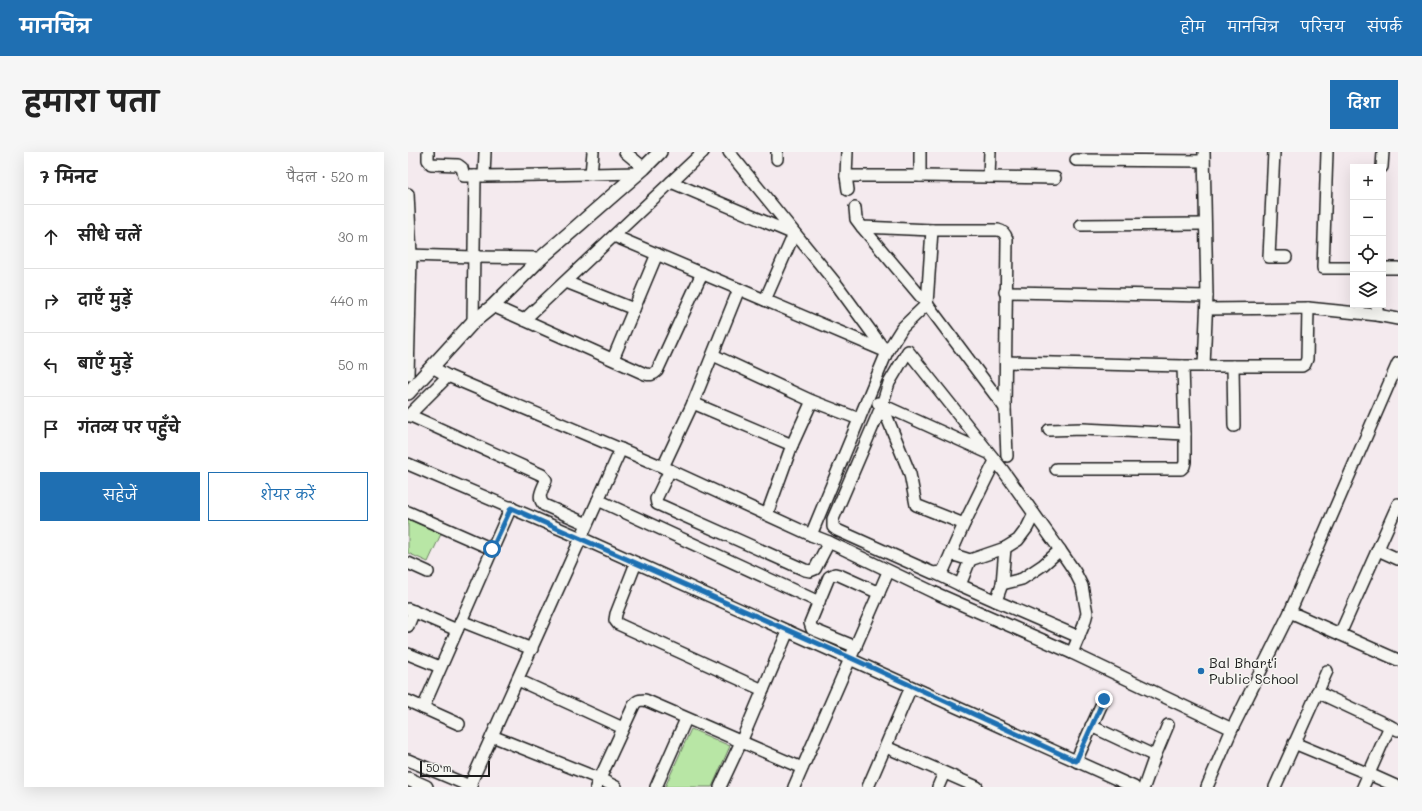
<!DOCTYPE html>
<html lang="hi">
<meta charset="utf-8">
<style>
:root{--surface:#fff;--page:#f6f6f6;--text:#222;--muted:#767676;--line:#e0e0e0;--accent:#1f6fb2}
body{margin:0;font-family:Mali,"Playpen Sans Deva",sans-serif;background:var(--page);color:var(--text)}
.controls{position:absolute;right:12px;top:12px;display:grid;overflow:hidden;border-radius:0px;box-shadow:0 4px 16px #0002}
.controls button{width:36px;height:36px;display:grid;place-items:center;padding:0;border:0;border-bottom:1px solid var(--line);background:var(--surface);color:var(--text);font:20px sans-serif}
.scale{position:absolute;left:12px;bottom:10px;width:70px;box-sizing:border-box;padding-left:4px;border:2px solid #1c1c1c;border-top:0;font-size:11px;line-height:14px;white-space:nowrap;color:#1c1c1c;-webkit-text-stroke:3px #f6f6f2;paint-order:stroke}
.stop{position:absolute;width:12px;height:12px;margin:-9px;border:3px solid #1f6fb2;border-radius:50%;background:#fff}
.stop.end{background:#1f6fb2;border-color:#fff;box-shadow:0 1px 4px #0008}
.list{margin:0;padding:0;list-style:none}
h2{display:flex;justify-content:space-between;align-items:center;height:52px;margin:0;padding:0 16px;font-size:17px}
h2 small{font-size:13px;font-weight:400;color:var(--muted)}
.list li{display:grid;grid-template-columns:26px 1fr auto;gap:12px;align-items:center;box-sizing:border-box;height:64px;padding:0 16px;border-top:1px solid var(--line)}
.list b{display:block;font-size:15px;white-space:nowrap}
.list em{font-size:13px;font-style:normal;color:var(--muted)}
.actions{display:flex;gap:8px;padding:12px 16px}
.actions a{flex:1;padding:9px 0;border:1px solid var(--accent);border-radius:0px;text-align:center;font-size:14px;color:var(--accent)}
.actions .main{background:var(--accent);color:#fff}
.icon{flex:none;width:22px;height:22px;fill:none;stroke:currentColor;stroke-width:2;stroke-linecap:round;stroke-linejoin:round}
.map{position:relative;flex:none;width:990px;height:635px;overflow:hidden;border-radius:0px}
header{display:flex;align-items:center;gap:24px;box-sizing:border-box;height:56px;padding:0 20px;background:var(--accent);color:#fff}
header strong{font-size:19px}
nav{display:flex;gap:22px;margin-inline-start:auto;font-size:14px}
.intro{display:flex;align-items:center;justify-content:space-between;box-sizing:border-box;height:96px;padding:0 24px}
h1{margin:0;font-size:28px}
.button{padding:10px 18px;border-radius:0px;background:var(--accent);color:#fff;font-size:14px;font-weight:700}
main{display:flex;gap:24px;padding:0 24px}
aside{flex:1;background:var(--surface);border-radius:0px;box-shadow:0 4px 16px #0002}
.map>svg:first-child{display:block}
.green{fill:#b8e6a5;stroke:#6a8160}
.lines{fill:none;stroke-linecap:round;stroke-linejoin:round}
.minor-casing{stroke:#1c1c1c;stroke-width:14}
.tertiary-casing{stroke:#1c1c1c;stroke-width:16}
.minor{stroke:#f6f6f2;stroke-width:11}
.tertiary{stroke:#f6f6f2;stroke-width:13}
.route{stroke:#1f6fb2;stroke-width:5}
.poi-dot{fill:#1f6fb2;stroke:#f6f6f2;stroke-width:1.5}
.labels{text-anchor:middle;stroke-width:3;stroke-linejoin:round;paint-order:stroke}
.poi-label{font-size:14px;fill:#1c1c1c;stroke:#f6f6f2;text-anchor:start}
</style>
<header>
<strong>मानचित्र</strong>
<nav><a>होम</a><a>मानचित्र</a><a>परिचय</a><a>संपर्क</a></nav>
</header>
<div class="intro"><h1>हमारा पता</h1><a class="button">दिशा</a></div>
<main>
<aside>
<h2>7 मिनट<small>पैदल · 520 m</small></h2>
<ul class="list">
<li><svg class="icon" aria-label="ahead" viewBox="0 0 24 24"><path d="M12 20V5M6 11l6-6 6 6"/></svg><div><b>सीधे चलें</b></div><em>30 m</em></li>
<li><svg class="icon" aria-label="right" viewBox="0 0 24 24"><path d="M7 20v-9h11M14 6l5 5-5 5"/></svg><div><b>दाएँ मुड़ें</b></div><em>440 m</em></li>
<li><svg class="icon" aria-label="left" viewBox="0 0 24 24"><path d="M17 20v-9H6M10 6l-5 5 5 5"/></svg><div><b>बाएँ मुड़ें</b></div><em>50 m</em></li>
<li><svg class="icon" aria-label="arrive" viewBox="0 0 24 24"><path d="M6 21V4h12l-3 4 3 4H6"/></svg><div><b>गंतव्य पर पहुँचे</b></div></li>
</ul>
<div class="actions"><a class="main">सहेजें</a><a>शेयर करें</a></div>
</aside>
<div class="map">
<svg width="990" height="635" viewBox="0 0 990 635">
<rect width="100%" height="100%" fill="#f4eaee"/>
<filter id="ink" filterUnits="userSpaceOnUse"><feTurbulence type="fractalNoise" baseFrequency=".025" numOctaves="2"/><feDisplacementMap in="SourceGraphic" scale="8" xChannelSelector="R" yChannelSelector="G"/><feConvolveMatrix kernelMatrix="1 2 1 2 8 2 1 2 1" color-interpolation-filters="sRGB"/></filter>
<g filter="url(#ink)">
<!-- green -->
<g class="green">
<path d="M0,367L33,382L20,410L0,401Z"/>
<path d="M283,577L322,594L304,635H257Z"/>
</g>
<g class="lines">
<defs>
<g id="minor">
<path d="M20,0V8L23,12L50,13L54,16L56,24H74"/>
<path d="M77,0L76,24L231,21"/>
<path d="M217,0L236,16"/>
<path d="M321,0L429,133L478,200"/>
<path d="M439,0L438,24L440,38"/>
<path d="M866,0L861,105H878"/>
<path d="M919,0L915,116H945"/>
<path d="M369,7V0"/>
<path d="M668,8L796,9"/>
<path d="M974,15L975,0"/>
<path d="M183,22L185,0"/>
<path d="M438,24H512V0"/>
<path d="M512,24L647,26"/>
<path d="M581,25L582,0"/>
<path d="M263,30L386,82L357,148"/>
<path d="M0,42L3,103L0,223"/>
<path d="M447,56L448,67L454,75L524,78H590C595,79 597,81 599,87L597,256L599,304"/>
<path d="M673,73L797,72"/>
<path d="M454,75L519,152L597,256"/>
<path d="M206,84L479,200"/>
<path d="M0,103L66,105L133,106"/>
<path d="M975,116H990"/>
<path d="M158,130L226,157"/>
<path d="M597,140L799,144"/>
<path d="M85,154L237,222C243,223 245,223 249,219L294,121"/>
<path d="M799,157L900,156L969,163V153"/>
<path d="M969,163L990,167"/>
<path d="M116,168L295,0"/>
<path d="M65,170L67,24"/>
<path d="M305,203L404,249L451,267"/>
<path d="M205,207L249,102"/>
<path d="M598,210L775,214H894L897,212L899,207L900,156"/>
<path d="M796,214L799,144L796,0"/>
<path d="M825,214L826,274"/>
<path d="M24,215L40,224L255,315L403,383L421,390L525,440L664,501L824,577"/>
<path d="M285,251L384,293L359,362"/>
<path d="M470,251L578,300"/>
<path d="M474,253L502,322L508,353L556,372"/>
<path d="M1,263L134,323L138,328C135,337 128,345 136,353L179,372"/>
<path d="M0,264L40,224"/>
<path d="M641,278L675,277L777,282"/>
<path d="M384,293L404,249"/>
<path d="M587,309L556,372L536,417L533,420L525,421L429,378L425,375V367L474,253L481,231L500,199L594,317L652,398L667,420L674,434L679,461L676,472L664,501"/>
<path d="M0,312L173,386L726,635"/>
<path d="M255,315L285,251L331,137"/>
<path d="M648,317H773L776,314L777,310V282L775,214"/>
<path d="M262,318L248,347L249,352L254,354L397,418L402,419L407,417L421,390"/>
<path d="M190,348L411,450"/>
<path d="M0,360L84,397"/>
<path d="M403,383L479,200L494,176L519,152L524,78"/>
<path d="M597,396L594,432L588,449L671,485"/>
<path d="M970,398L990,407"/>
<path d="M543,402L562,408L597,396L610,388L619,376L626,362"/>
<path d="M562,408L552,433L588,449"/>
<path d="M0,411L20,420"/>
<path d="M228,411L208,462L207,468L210,472L355,538"/>
<path d="M529,422L552,433"/>
<path d="M594,432L614,427L635,413L652,398"/>
<path d="M0,457L49,478"/>
<path d="M882,460L990,508"/>
<path d="M53,469L124,497"/>
<path d="M0,474L6,459"/>
<path d="M932,482L990,352"/>
<path d="M448,495L404,477L402,471L421,425L427,422L431,423L471,441"/>
<path d="M0,502L32,515"/>
<path d="M110,528L215,576"/>
<path d="M909,540L990,578"/>
<path d="M0,549L51,572"/>
<path d="M15,556L103,355"/>
<path d="M683,574L747,604"/>
<path d="M84,584L192,627L208,635"/>
<path d="M886,591L961,622L990,635"/>
<path d="M478,595L569,635"/>
<path d="M0,608L64,635"/>
<path d="M668,609L696,547"/>
<path d="M61,635L213,297"/>
<path d="M188,635L225,555C228,549 230,548 237,548L394,616"/>
<path d="M248,635L278,567"/>
<path d="M312,635L333,590L380,479"/>
<path d="M386,635L480,420"/>
<path d="M460,635L503,535"/>
<path d="M530,635L536,621"/>
<path d="M736,635L747,604L760,573"/>
<path d="M799,635L824,577L882,460L990,211"/>
<path d="M867,635L919,519"/>
<path d="M955,635L982,574"/>
</g>
<g id="tertiary">
<path d="M0,241L65,170L85,154L133,106L236,16L252,0"/>
<path d="M0,627L18,635"/>
</g>
</defs>
<!-- minor casing -->
<use href="#minor" class="minor-casing"/>
<!-- tertiary casing -->
<use href="#tertiary" class="tertiary-casing"/>
<!-- minor -->
<use href="#minor" class="minor"/>
<!-- tertiary -->
<use href="#tertiary" class="tertiary"/>
</g>
</g>
<g class="lines" filter="url(#ink)">
<!-- route -->
<path class="route" d="M84,397L103,356L443,506L668,609L696,547"/>
</g>
<!-- markers -->
<circle class="poi-dot" cx="793" cy="519" r="4"/>
<g class="labels">
<!-- poi labels -->
<g class="poi-label">
<text x="801" y="516">Bal Bharti<tspan x="801" dy="16">Public School</tspan></text>
</g>
</g>
</svg>
<div class="controls">
<button>+</button>
<button>−</button>
<button><svg class="icon" aria-label="locate" viewBox="0 0 24 24"><circle cx="12" cy="12" r="6"/><path d="M12 2v4M12 18v4M2 12h4M18 12h4"/></svg></button>
<button><svg class="icon" aria-label="layers" viewBox="0 0 24 24"><path d="M12 4l9 5-9 5-9-5zM3 14l9 5 9-5"/></svg></button>
</div>
<div class="scale">50 m</div>
<div class="stop" style="left:84px;top:397px"></div>
<div class="stop end" style="left:696px;top:547px"></div>
</div>
</main>
